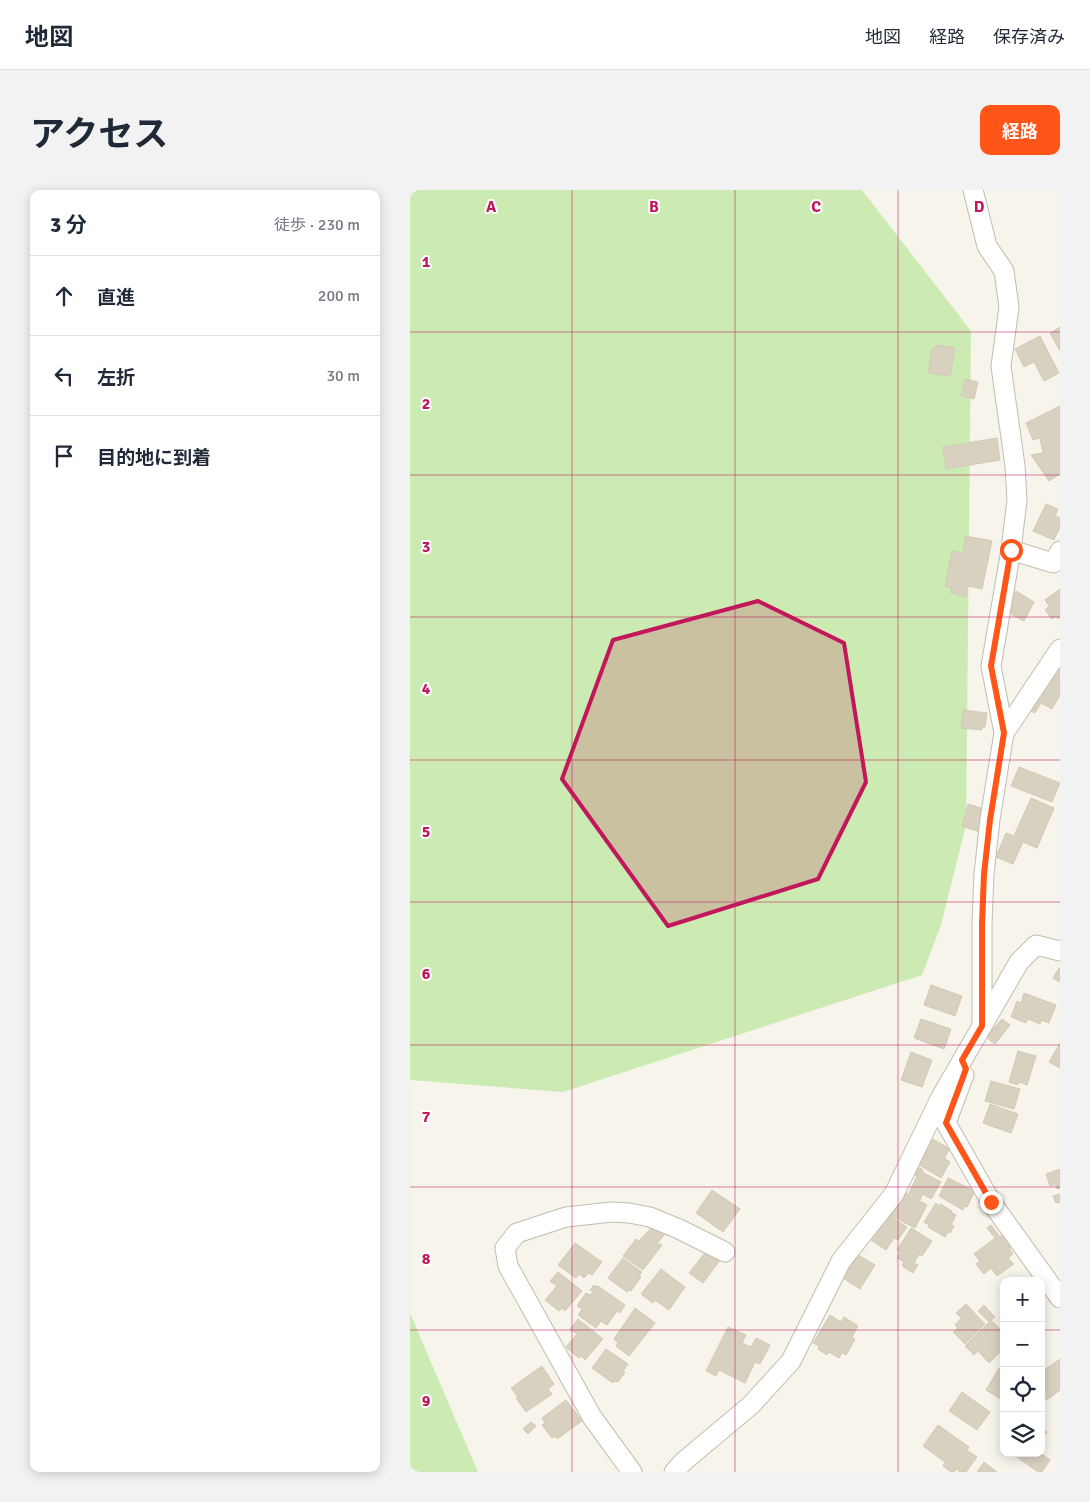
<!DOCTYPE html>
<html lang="ja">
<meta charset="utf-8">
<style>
:root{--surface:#fff;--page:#f2f2f3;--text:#1f2937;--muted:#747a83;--line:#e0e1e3;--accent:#ff5519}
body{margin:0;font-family:Signika,"Noto Sans JP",sans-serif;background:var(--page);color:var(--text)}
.controls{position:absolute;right:15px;bottom:15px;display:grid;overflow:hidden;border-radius:10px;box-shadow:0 2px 12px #0003}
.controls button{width:45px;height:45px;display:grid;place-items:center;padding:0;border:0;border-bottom:1px solid var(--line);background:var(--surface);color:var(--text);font:25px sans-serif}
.stop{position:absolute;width:15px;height:15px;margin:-11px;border:4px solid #ff5519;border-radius:50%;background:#fff}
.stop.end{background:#ff5519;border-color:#fff;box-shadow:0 1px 5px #0008}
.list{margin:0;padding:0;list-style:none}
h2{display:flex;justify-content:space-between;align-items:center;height:65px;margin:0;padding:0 20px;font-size:21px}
h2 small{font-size:16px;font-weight:400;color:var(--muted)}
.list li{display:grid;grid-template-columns:32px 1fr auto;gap:15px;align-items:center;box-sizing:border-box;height:80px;padding:0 20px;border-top:1px solid var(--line)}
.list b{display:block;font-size:19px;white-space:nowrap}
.list em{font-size:16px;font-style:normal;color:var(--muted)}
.icon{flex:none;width:28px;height:28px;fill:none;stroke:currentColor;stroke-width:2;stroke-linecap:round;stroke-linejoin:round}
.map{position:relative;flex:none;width:650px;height:1282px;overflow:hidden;border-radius:10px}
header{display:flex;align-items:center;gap:30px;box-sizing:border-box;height:70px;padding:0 25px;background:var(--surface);border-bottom:1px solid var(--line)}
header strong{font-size:24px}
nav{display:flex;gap:28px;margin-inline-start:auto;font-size:18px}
.intro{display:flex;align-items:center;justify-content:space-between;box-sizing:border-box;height:120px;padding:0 30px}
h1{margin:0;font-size:35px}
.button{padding:12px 22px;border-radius:10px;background:var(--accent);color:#fff;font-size:18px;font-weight:700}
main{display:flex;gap:30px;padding:0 30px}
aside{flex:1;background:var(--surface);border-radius:10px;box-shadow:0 2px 12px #0003}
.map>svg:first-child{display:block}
.green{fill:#ccebb3}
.building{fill:#d8d1c0;stroke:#d3cab3}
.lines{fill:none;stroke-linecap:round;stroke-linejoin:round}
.minor-casing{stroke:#c2bdad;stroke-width:21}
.minor{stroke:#fff;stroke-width:19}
.route{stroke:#ff5519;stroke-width:6}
.marked{fill:#c2185b;fill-opacity:0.2;stroke:#c2185b;stroke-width:4;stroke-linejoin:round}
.grid{fill:none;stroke:#c2185b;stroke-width:1;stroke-opacity:0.55}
.grid-label{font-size:16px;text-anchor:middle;font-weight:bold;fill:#c2185b;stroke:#fff;stroke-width:4;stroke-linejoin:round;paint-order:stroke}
</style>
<header>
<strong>地図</strong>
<nav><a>地図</a><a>経路</a><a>保存済み</a></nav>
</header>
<div class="intro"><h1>アクセス</h1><a class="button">経路</a></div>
<main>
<aside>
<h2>3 分<small>徒歩 · 230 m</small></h2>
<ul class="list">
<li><svg class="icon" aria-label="ahead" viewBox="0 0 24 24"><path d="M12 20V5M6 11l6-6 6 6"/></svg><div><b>直進</b></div><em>200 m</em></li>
<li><svg class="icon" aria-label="left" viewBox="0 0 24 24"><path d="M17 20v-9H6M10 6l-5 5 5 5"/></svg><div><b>左折</b></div><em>30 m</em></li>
<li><svg class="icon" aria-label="arrive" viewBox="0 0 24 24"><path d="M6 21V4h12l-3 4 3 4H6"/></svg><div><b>目的地に到着</b></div></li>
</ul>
</aside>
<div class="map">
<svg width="650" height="1282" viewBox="0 0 650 1282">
<rect width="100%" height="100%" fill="#f6f4eb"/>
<!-- green -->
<g class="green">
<path d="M0,0H452L561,141L556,635L531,735L512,785L153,902L0,890Z"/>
<path d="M0,1123L68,1282H0Z"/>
</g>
<!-- building -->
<g class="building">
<path d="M650,137V161L640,143Z"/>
<path d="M630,146L649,183L634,191L624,172L614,177L605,159Z"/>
<path d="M528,155L545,158L540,186L518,183L522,159Z"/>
<path d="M555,189L568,192L564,209L551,206Z"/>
<path d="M650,216V284L639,291L621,265L633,263L630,248L623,250L616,233Z"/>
<path d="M587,248L590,270L536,279L533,257Z"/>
<path d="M636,314L648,319L645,326L650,328V337L644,350L623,341Z"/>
<path d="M556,346L582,351L572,399L558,396L556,407L541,403L542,398L535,396L542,361L553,363Z"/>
<path d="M650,399V427L648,429L646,426L642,429L635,420L639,416L635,410Z"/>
<path d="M606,401L624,412L614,431L595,421Z"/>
<path d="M650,474V505L642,519L631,513L625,523L619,520Z"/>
<path d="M553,520L577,523L575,537H572V540L551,538Z"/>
<path d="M609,577L650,593L642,612L601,596Z"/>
<path d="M621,608L644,618L627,658L613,652L603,674L586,667L596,643L604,646Z"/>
<path d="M558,614L571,618L569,625L574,626L570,642L552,636Z"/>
<path d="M649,778H650V792L643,788Z"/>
<path d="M521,795L552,806L545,826L514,815Z"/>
<path d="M614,803L646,815L639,833L631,830L630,834L618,829L616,833L601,827L607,811L611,813Z"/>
<path d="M511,829L541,839L534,859L504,848Z"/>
<path d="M592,829L600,835L585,854L576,847Z"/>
<path d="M650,853V878L639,872Z"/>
<path d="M608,861L626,866L617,895L609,892L608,895L599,892Z"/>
<path d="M501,862L522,870L512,897L491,890Z"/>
<path d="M581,891L610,899L604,919L575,911Z"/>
<path d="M580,914L608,924L601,943L573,933Z"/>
<path d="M521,948L540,959L534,968L540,972L531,988L506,973Z"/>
<path d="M505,975L513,980L512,982L531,992L521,1009L513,1004L510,1010L499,1003L507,986L501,983Z"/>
<path d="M650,979V998L647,999L645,994L640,996L636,984Z"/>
<path d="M538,988L565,1001L557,1017L555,1016L553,1020L529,1006Z"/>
<path d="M302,1000L330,1019L313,1042L286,1023Z"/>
<path d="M494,1002L517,1015L505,1038L478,1024L482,1016L486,1018Z"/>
<path d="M650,1004V1012L646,1013L643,1006Z"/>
<path d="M526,1013L529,1016L530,1014L542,1021L541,1022L546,1025L541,1035L544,1036L540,1043L538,1042L535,1047L518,1037L519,1035L514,1032Z"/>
<path d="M478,1025L497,1037L488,1050L484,1048L476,1060L461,1050L466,1042L464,1040Z"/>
<path d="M581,1035L590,1047L595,1043L604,1054L599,1058L603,1064L598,1068L604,1074L587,1086L581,1078L574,1084L566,1074L570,1071L564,1064L585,1048L577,1038Z"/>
<path d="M243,1036L256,1043L247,1053L252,1055L233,1080L213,1066L226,1049L229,1051Z"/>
<path d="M501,1038L522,1051L512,1066L509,1064L504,1073L508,1075L503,1083L492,1076L494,1072L487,1068L490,1062L487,1060Z"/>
<path d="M165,1053L192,1072L182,1085L178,1083L174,1088L169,1084L166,1088L148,1075Z"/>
<path d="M298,1059L311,1069L293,1093L279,1083Z"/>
<path d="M448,1065L465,1075L450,1099L433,1088Z"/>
<path d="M213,1068L232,1082L229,1086L231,1087L221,1101L219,1100L217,1102L198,1088Z"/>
<path d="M251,1079L275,1097L259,1120L245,1110L243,1113L231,1104Z"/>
<path d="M148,1082L172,1101L155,1121L152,1118L149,1121L135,1110L147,1096L140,1091Z"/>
<path d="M184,1095L187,1097L188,1096L215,1115L210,1123L207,1121L197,1135L191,1131L186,1138L168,1125L172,1119L167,1116L176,1103L180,1105L183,1102L180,1100Z"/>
<path d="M556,1114L575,1134L555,1154L543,1142L548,1138L545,1135L551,1128L546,1123Z"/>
<path d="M574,1115L585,1127L581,1130L590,1139L594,1136V1158L579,1173L568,1161L564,1165L555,1156L579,1132L568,1121Z"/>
<path d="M225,1118L245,1133L219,1166L206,1156L208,1153L204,1149Z"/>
<path d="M420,1125L431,1132L434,1127L448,1136L442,1147L445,1149L436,1165L432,1163L429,1168L419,1162L417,1165L408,1159L409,1156L403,1153Z"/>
<path d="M168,1129L193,1149L175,1170L171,1166L169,1168L156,1157L167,1144L160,1139Z"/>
<path d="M318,1137L336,1145L332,1153L341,1157L346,1148L360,1155L350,1174L345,1172L335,1193L309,1180L306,1186L296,1181Z"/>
<path d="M196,1159L218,1174L213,1181L215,1182L208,1192L205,1191L203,1193L182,1178Z"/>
<path d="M650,1169V1200L637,1210L631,1201V1182Z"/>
<path d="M132,1176L144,1194L138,1199L142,1204L116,1222L106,1208L108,1207L101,1198Z"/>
<path d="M589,1178L594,1181V1211L576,1200Z"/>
<path d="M552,1202L580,1222L567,1240L539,1221Z"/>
<path d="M156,1210L172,1231L147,1249L145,1246L142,1248L132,1235L135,1233L132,1228Z"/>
<path d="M121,1232L126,1236L118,1244L113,1239Z"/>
<path d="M528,1235L559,1257L557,1260L567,1267L556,1282H550L546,1279L544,1282H541L533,1276L535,1272L513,1256Z"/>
<path d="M631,1238L637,1242L631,1250Z"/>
<path d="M610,1263H630L640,1270L632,1282H628L607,1267Z"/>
<path d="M574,1272L587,1282H567Z"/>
</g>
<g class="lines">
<defs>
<g id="minor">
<path d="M563,0L577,56L594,81L599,117L591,176L605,276L607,310L601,360L581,476L594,543L580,629L574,684L572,734V836"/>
<path d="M601,360L643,373L650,361"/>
<path d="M594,543L650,459"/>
<path d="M554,885L536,933L581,1012L650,1108"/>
<path d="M222,1282L182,1227L98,1076L95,1058L107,1043L156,1027L202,1022L219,1023L240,1027L269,1039L315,1062"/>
<path d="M264,1282L273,1272L341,1215L381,1171L431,1071L484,1004L531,907L609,772L626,755L650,761"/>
</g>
</defs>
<!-- minor casing -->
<use href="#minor" class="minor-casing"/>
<!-- minor -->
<use href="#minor" class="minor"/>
</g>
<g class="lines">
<!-- route -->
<path class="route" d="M581,1012L536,933L556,879L552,870L572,836V734L574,684L580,630L594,543L581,476L601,360"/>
</g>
<!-- marked area -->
<path class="marked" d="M348,411L434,453L456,592L408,689L258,736L152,589L203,450Z"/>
<!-- grid -->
<path class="grid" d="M162,0V1282M325,0V1282M488,0V1282M0,142H650M0,285H650M0,427H650M0,570H650M0,712H650M0,855H650M0,997H650M0,1140H594M631,1140H650"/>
<g class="grid-label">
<text x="81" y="22">A</text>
<text x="244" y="22">B</text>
<text x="406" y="22">C</text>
<text x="569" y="22">D</text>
<text x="16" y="77">1</text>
<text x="16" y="219">2</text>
<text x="16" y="362">3</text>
<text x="16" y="504">4</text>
<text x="16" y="647">5</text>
<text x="16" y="789">6</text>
<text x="16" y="932">7</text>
<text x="16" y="1074">8</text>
<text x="16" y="1216">9</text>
</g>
</svg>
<div class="controls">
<button>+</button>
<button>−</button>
<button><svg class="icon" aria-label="locate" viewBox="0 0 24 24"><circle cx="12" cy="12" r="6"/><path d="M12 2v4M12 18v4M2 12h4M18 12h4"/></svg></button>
<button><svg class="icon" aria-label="layers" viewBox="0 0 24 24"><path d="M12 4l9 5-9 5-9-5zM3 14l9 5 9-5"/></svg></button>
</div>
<div class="stop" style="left:601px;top:360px"></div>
<div class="stop end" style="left:581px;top:1012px"></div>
</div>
</main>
